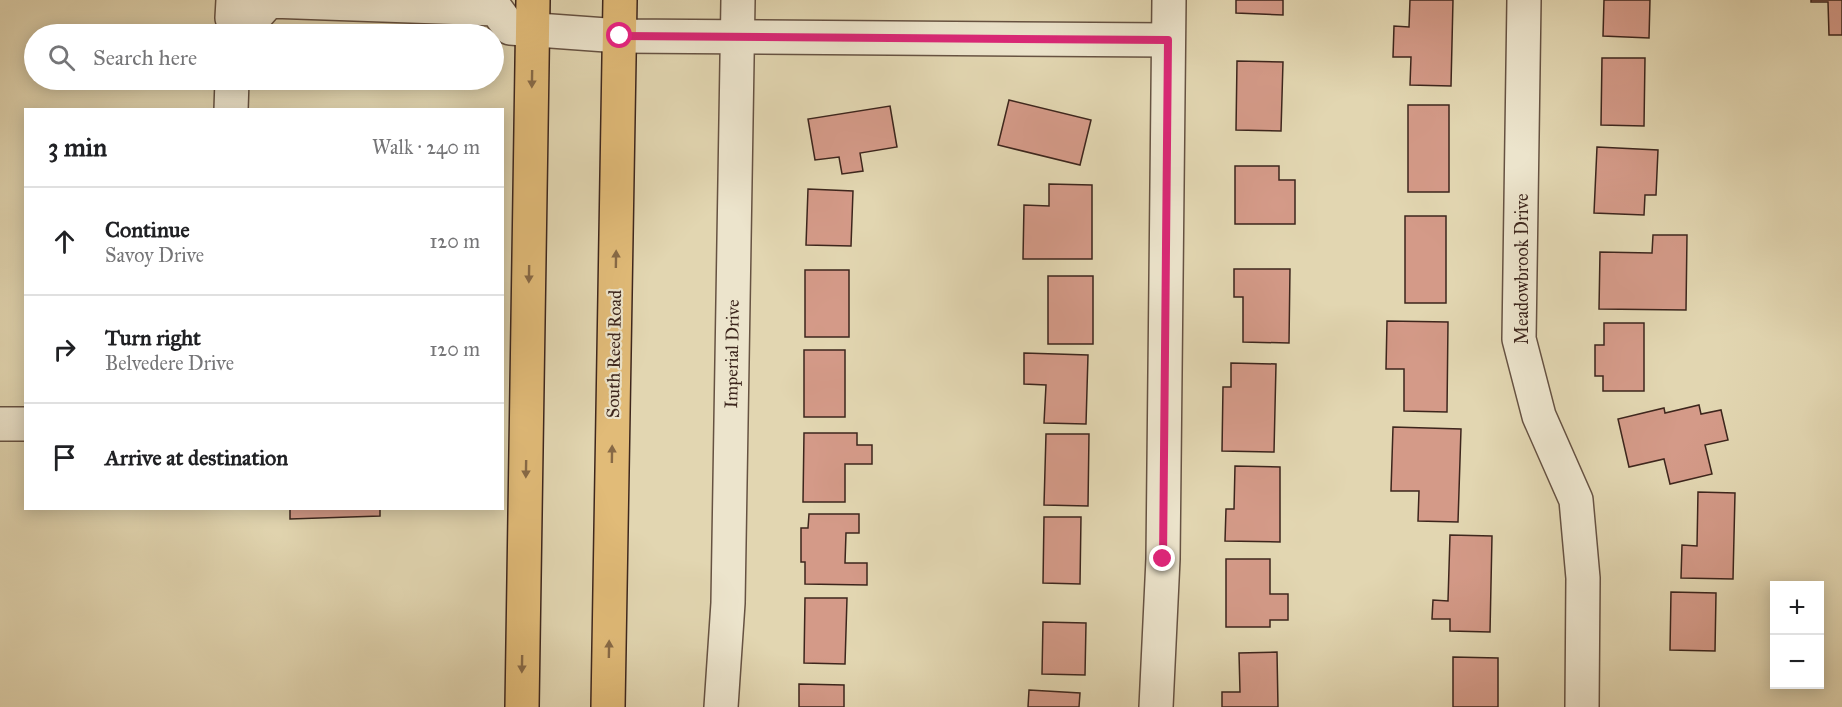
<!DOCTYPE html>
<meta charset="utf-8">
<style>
:root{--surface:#fff;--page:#f6f6f6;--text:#202124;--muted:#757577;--line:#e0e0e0}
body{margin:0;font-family:"IM FELL Great Primer",serif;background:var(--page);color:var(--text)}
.controls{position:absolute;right:18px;bottom:18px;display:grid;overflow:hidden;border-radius:0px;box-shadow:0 3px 15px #0003}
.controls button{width:54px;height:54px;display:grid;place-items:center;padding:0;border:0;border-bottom:2px solid var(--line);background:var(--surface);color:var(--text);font:30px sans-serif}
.stop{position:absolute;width:18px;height:18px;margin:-14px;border:4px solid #db2777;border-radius:50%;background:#fff}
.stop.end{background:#db2777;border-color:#fff;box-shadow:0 2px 6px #0008}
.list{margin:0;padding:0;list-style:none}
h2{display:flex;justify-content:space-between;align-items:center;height:78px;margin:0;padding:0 24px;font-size:26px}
h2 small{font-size:20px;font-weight:400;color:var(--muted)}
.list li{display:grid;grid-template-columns:39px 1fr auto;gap:18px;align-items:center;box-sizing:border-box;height:108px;padding:0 24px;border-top:2px solid var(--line)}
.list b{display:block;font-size:22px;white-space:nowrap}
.list p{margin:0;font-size:20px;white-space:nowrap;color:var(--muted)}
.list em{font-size:20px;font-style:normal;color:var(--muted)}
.icon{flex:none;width:33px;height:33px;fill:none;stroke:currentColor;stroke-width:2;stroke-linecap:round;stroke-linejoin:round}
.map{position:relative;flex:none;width:1842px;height:707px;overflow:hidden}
.search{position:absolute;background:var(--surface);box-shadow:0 3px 15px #0003;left:24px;top:24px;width:480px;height:66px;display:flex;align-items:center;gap:15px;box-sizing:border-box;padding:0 21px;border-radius:33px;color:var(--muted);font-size:22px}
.panel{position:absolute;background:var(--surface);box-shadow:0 3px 15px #0003;left:24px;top:108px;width:480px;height:402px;border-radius:0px}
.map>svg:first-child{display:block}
.building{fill:#d49a88;stroke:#3d261d;stroke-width:1.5}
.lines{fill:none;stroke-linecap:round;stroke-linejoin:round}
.minor-casing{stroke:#665242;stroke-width:36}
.major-casing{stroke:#3d261d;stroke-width:36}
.minor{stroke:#ece4cc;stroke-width:33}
.major{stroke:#e1bb78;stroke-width:33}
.oneway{fill:#876946}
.route{stroke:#db2777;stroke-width:8}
.labels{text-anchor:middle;stroke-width:4.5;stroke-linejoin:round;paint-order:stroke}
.street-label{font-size:18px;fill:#3d261d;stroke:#ece4cc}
</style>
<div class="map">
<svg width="1842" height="707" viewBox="0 0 1842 707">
<rect width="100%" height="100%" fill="#e2d6b1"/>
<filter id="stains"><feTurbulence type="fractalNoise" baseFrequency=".00333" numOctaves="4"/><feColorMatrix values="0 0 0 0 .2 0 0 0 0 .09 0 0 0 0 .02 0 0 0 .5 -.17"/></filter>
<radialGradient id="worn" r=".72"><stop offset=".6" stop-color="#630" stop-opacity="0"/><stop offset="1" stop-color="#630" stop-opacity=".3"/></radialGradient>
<!-- building -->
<g class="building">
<path d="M1236,0H1283V15L1236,13Z"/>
<path d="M1410,0H1453L1451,86L1410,85L1411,57H1393L1394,26L1409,27Z"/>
<path d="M1604,0H1650L1649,38L1603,36Z"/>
<path d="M1811,0H1842V35H1829L1828,2H1811Z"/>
<path d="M1602,58H1645L1644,126L1601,125Z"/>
<path d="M1237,61L1283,62L1281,131L1236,130Z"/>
<path d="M1009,100L1091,120L1080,165L998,145Z"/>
<rect x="1408" y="105" width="41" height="87"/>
<path d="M890,106L897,147L860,153L863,171L842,174L839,157L815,160L808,119Z"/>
<path d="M1597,147L1658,150L1656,195H1645L1644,215L1594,213Z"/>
<path d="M1235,166H1279V180H1295V224H1235Z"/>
<path d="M1049,184L1092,185V259H1023L1024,205L1049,206Z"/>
<path d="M808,189L853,191L851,246L806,245Z"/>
<rect x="1405" y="216" width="41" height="87"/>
<path d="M1653,235H1687L1686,310L1599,309L1600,252L1652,253Z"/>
<path d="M1234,269H1290L1289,343L1243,342V297H1234Z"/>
<rect x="805" y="270" width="44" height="67"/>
<rect x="1048" y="276" width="45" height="68"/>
<path d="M1387,321L1448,322L1447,412L1404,411V369H1386Z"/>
<path d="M1604,323H1644V391H1603V376H1595V345H1604Z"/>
<rect x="804" y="350" width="41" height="67"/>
<path d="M1024,353L1088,355L1086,424L1044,423L1046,385L1024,384Z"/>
<path d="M1231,363L1276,364L1274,452L1222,451L1223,387H1231Z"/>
<path d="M1699,405L1701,414L1721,410L1728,440L1705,445L1712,474L1670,484L1664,459L1629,467L1618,419L1664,408L1665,413Z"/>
<path d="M1393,427L1461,429L1458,522L1418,521L1419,491H1391Z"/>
<path d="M804,433H857V445H872V464H845V502H803Z"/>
<path d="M1046,434H1089L1088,506L1044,505Z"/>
<path d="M1235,466L1280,467V542L1225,541L1226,509H1234Z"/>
<path d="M1698,492L1735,493L1733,579L1681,578L1682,545L1697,546Z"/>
<path d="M290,508H380V516L290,519Z"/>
<path d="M809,514H859V533H846L845,563H867V585L805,584V562H801V528H808Z"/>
<path d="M1044,517H1081L1080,584L1043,583Z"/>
<path d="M1450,535L1492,536L1490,632L1450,631V619H1432L1433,600L1448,601Z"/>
<path d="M1226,559H1270V594H1288V620H1270V627H1226Z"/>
<path d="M1671,592L1716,593L1715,651L1670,650Z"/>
<path d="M805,598H847L845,664L804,663Z"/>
<path d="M1043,622L1086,623L1085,675L1042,674Z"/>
<path d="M1277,652L1278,707H1222V692H1240L1239,653Z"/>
<path d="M1453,657L1498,658V707H1453Z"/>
<path d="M799,684L844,685V707H799Z"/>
<path d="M1029,690L1080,693L1079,707H1028Z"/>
</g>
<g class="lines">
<defs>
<g id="minor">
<path d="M1524,0L1519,339L1539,416L1576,500L1583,578L1582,707"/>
<path d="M232,18L233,0"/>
<path d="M253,19L269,1L496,9L510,28L620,36L1168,40"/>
<path d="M231,110L232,80"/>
<path d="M0,424H26"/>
<path d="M721,707L728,603L738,0"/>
<path d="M1156,707L1163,559L1169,0"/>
</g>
<g id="major">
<path d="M522,707L533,0"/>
<path d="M608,707L620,0"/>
</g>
</defs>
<!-- minor casing -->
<use href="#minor" class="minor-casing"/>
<!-- major casing -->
<use href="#major" class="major-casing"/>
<!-- minor -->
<use href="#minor" class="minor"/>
<!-- major -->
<use href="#major" class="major"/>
</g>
<!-- one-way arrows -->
<defs><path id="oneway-solid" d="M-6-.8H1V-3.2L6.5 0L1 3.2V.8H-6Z" transform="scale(1.5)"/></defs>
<g class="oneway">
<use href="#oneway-solid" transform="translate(532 79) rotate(91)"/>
<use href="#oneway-solid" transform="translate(616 259) rotate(-89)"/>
<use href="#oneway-solid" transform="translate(529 274) rotate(91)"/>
<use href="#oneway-solid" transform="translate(612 454) rotate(-89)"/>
<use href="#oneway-solid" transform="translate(526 469) rotate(91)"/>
<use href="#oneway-solid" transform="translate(609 649) rotate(-89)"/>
<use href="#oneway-solid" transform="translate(522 664) rotate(91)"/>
</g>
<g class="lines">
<!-- route -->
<path class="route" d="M620,36L1168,40L1163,559"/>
</g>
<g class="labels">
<!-- street labels -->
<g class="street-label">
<text transform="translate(1522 269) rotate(-90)" y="6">Meadowbrook Drive</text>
<text transform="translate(614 354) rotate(-89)" y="6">South Reed Road</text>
<text transform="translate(732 354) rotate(-89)" y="6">Imperial Drive</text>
</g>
</g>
<rect width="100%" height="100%" filter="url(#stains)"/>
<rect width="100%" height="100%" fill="url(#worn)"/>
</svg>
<div class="controls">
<button>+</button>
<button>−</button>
</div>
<div class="stop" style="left:620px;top:36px"></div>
<div class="stop end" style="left:1163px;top:559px"></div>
<div class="search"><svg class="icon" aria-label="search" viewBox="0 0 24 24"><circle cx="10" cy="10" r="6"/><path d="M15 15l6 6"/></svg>Search here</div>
<section class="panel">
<h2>3 min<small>Walk · 240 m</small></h2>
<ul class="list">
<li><svg class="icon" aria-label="ahead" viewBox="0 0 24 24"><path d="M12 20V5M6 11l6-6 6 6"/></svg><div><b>Continue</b><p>Savoy Drive</p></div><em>120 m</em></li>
<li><svg class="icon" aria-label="right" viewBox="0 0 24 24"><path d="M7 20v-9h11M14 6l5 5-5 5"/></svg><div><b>Turn right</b><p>Belvedere Drive</p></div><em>120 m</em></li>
<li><svg class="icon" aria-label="arrive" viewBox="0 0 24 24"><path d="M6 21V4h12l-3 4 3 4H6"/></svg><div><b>Arrive at destination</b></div></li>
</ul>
</section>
</div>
